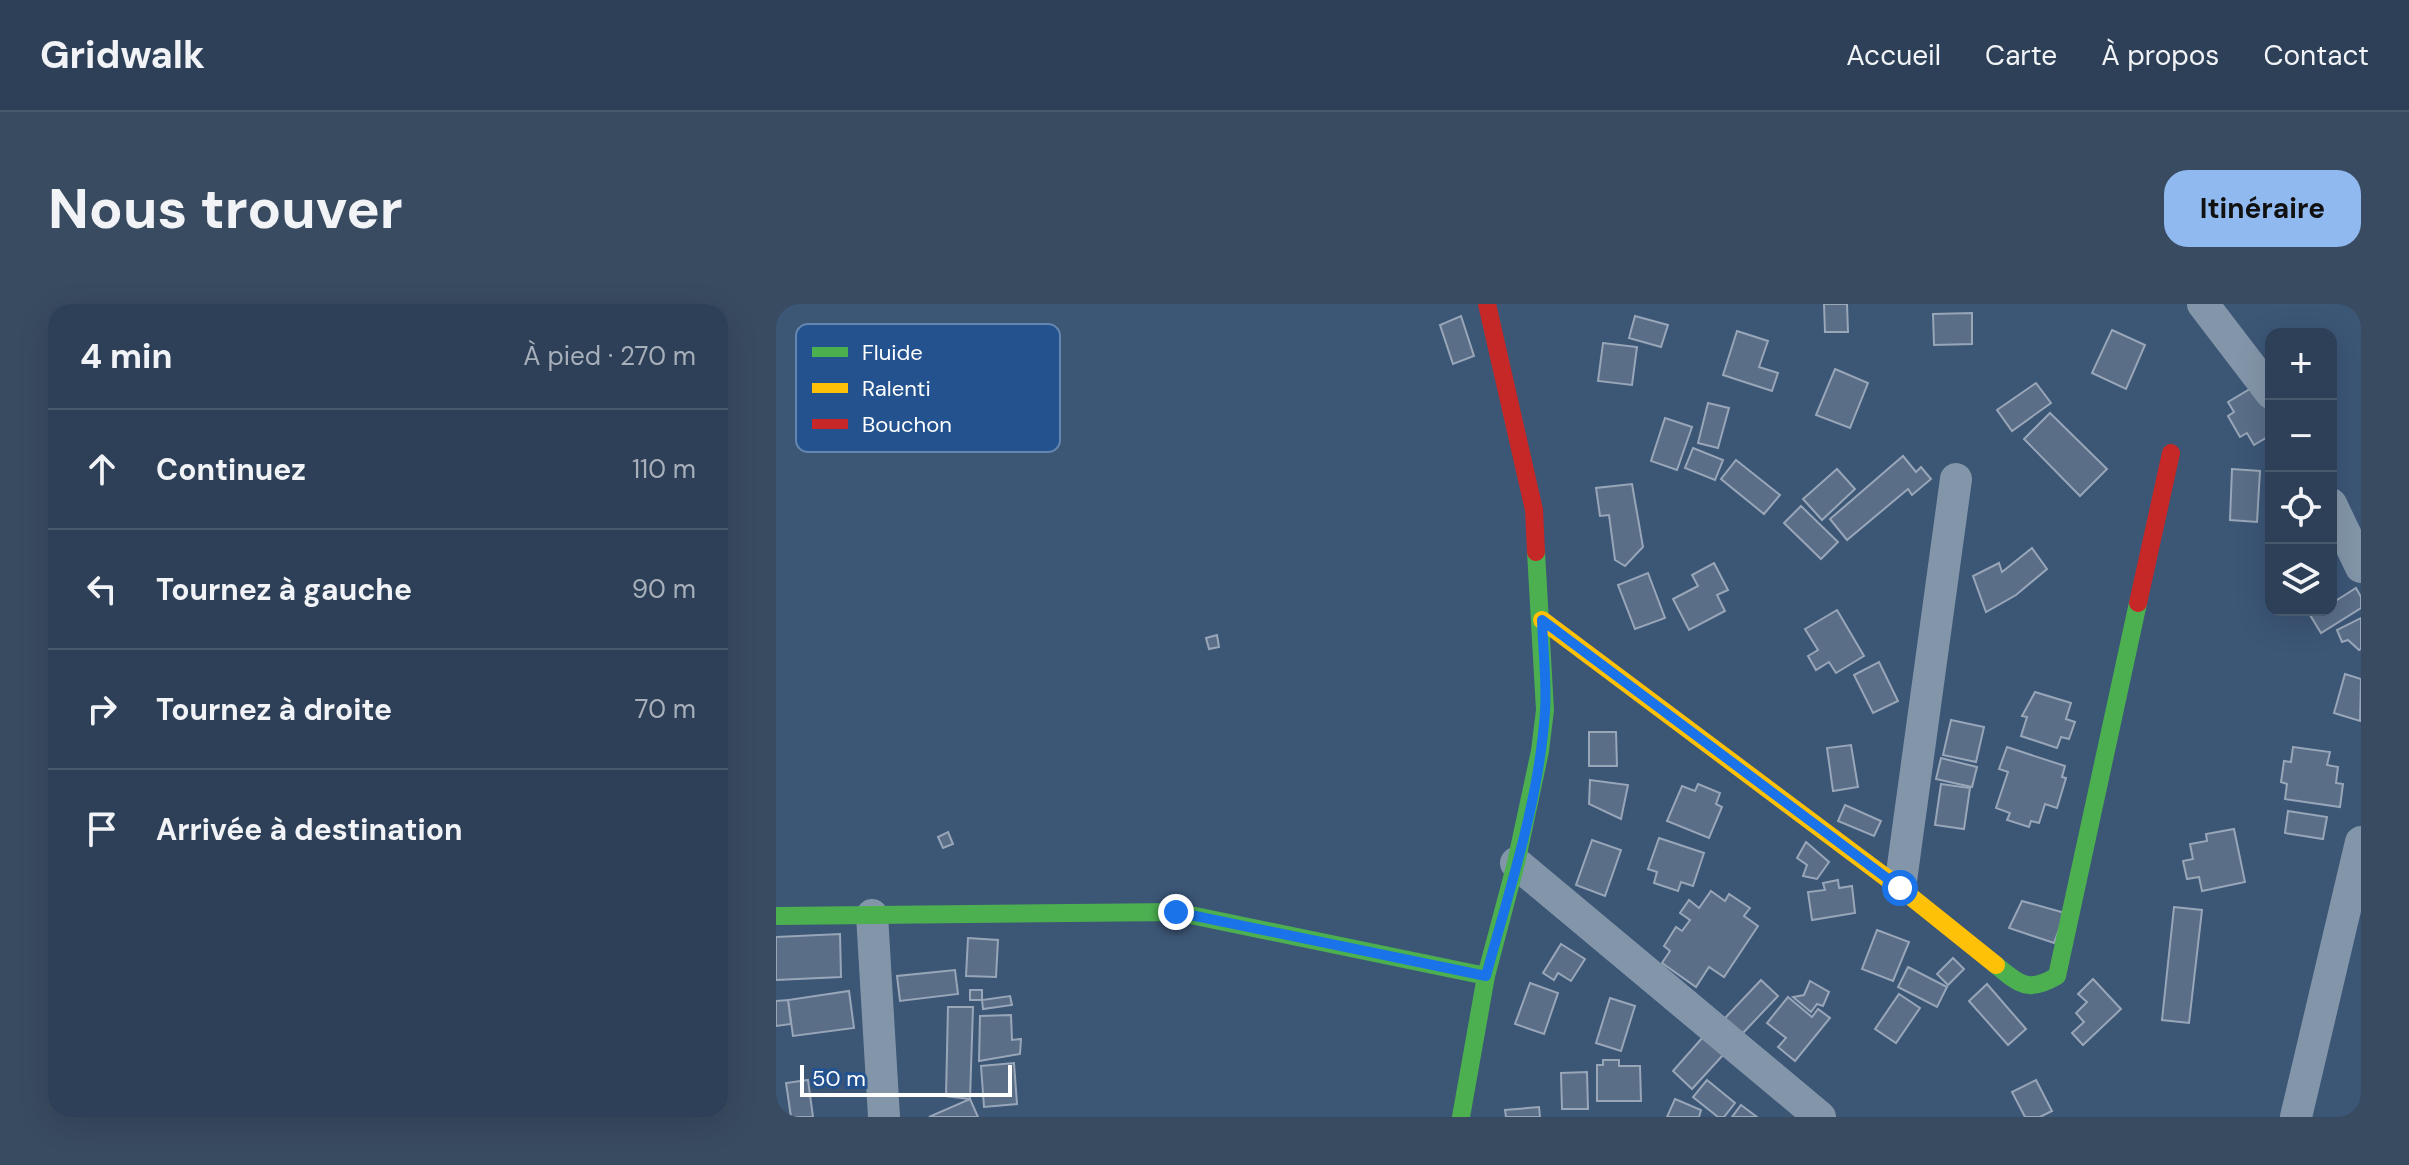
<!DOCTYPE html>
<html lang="fr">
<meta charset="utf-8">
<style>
:root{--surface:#2d4058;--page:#394b61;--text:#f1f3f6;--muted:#a7afba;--line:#48596e;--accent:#90b9f0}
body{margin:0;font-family:"DM Sans",sans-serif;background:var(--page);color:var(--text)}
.controls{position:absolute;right:24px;top:24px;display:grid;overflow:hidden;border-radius:16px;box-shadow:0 8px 32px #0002}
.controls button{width:72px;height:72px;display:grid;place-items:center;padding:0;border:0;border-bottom:2px solid var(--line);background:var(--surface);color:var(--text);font:40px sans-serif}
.scale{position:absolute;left:24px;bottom:20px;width:212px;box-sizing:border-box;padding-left:8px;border:4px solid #fff;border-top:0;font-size:22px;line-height:28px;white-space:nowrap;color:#fff;-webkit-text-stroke:6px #23528f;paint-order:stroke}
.stop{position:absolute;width:24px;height:24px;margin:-18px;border:6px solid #1a73e8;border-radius:50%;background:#fff}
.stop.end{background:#1a73e8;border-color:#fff;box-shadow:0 2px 8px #0008}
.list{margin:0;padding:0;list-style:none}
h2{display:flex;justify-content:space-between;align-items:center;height:104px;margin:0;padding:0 32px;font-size:34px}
h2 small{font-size:26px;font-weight:400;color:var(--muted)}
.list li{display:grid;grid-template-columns:52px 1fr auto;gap:24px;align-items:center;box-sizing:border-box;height:120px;padding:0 32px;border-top:2px solid var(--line)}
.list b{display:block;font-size:30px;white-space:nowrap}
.list em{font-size:26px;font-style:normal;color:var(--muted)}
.icon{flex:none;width:44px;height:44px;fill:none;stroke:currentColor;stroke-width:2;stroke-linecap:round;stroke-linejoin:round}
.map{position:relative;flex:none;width:1585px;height:813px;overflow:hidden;border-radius:24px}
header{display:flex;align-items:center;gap:48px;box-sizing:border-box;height:112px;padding:0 40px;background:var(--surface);border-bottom:2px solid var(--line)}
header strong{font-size:38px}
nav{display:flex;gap:44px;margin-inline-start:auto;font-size:28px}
.intro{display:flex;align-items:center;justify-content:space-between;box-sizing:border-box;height:192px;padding:0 48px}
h1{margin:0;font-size:56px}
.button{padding:20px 36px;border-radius:24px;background:var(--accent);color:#111;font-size:28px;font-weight:700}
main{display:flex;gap:48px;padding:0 48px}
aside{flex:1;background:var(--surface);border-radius:24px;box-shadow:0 8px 32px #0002}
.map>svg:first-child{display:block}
.building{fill:#5a6e88;stroke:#98a6b8;stroke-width:2}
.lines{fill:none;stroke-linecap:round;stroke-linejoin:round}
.street{stroke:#8396a9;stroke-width:32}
.fast{stroke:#4caf50;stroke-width:18}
.slow{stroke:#ffc107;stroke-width:18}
.jam{stroke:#c62828;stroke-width:18}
.route{stroke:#1a73e8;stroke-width:10}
.key{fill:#23528f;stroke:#6586b1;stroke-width:2}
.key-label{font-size:22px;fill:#fff}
</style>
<header>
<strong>Gridwalk</strong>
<nav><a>Accueil</a><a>Carte</a><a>À propos</a><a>Contact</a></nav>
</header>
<div class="intro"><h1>Nous trouver</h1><a class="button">Itinéraire</a></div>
<main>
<aside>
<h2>4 min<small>À pied · 270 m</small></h2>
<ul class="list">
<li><svg class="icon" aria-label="ahead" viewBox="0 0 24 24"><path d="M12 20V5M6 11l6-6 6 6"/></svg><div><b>Continuez</b></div><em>110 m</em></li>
<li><svg class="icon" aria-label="left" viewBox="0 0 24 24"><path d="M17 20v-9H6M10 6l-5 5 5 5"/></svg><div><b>Tournez à gauche</b></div><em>90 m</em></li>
<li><svg class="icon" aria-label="right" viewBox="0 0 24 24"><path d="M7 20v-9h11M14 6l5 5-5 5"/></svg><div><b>Tournez à droite</b></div><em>70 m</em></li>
<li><svg class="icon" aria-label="arrive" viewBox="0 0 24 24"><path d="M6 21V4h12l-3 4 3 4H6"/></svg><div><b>Arrivée à destination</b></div></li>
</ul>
</aside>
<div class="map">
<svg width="1585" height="813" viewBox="0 0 1585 813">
<rect width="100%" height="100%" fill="#3c5676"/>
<!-- building -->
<g class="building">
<path d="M1048,0H1071L1072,28H1049Z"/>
<path d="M1196,9V40L1158,41L1157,10Z"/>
<path d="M685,12L698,52L677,60L664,21Z"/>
<path d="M859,12L892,21L885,43L853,34Z"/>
<path d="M1336,26L1369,41L1350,85L1316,69Z"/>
<path d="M961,27L992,37L983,63L1002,69L996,87L947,71Z"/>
<path d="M827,39L861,43L856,81L822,77Z"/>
<path d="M1059,65L1092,79L1074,124L1040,111Z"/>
<path d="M1260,79L1275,99L1236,127L1221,106Z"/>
<path d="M1484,79L1495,99V131L1478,141L1471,129L1464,133L1452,112L1458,108L1452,98Z"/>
<path d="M932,99L953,104L942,144L922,139Z"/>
<path d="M1274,109L1331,165L1304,192L1248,135Z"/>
<path d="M889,114L916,123L901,166L875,157Z"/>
<path d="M917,144L947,156L939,176L909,164Z"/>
<path d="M1127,152L1140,168L1145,163L1155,175L1136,191L1132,185L1071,236L1054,215Z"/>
<path d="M960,156L1004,191L988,210L945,175Z"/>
<path d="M1061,165L1079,185L1046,216L1027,195Z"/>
<path d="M1456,165L1484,167L1481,218L1454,216Z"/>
<path d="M856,180L867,243L849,262L839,256L833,211L824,212L820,184Z"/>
<path d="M1025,202L1062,238L1045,255L1008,219Z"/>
<path d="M1256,244L1271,265L1240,291L1210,308L1197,272L1223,259L1226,268Z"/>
<path d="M938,259L952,286L941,291L949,307L913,326L897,295L922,282L916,271Z"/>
<path d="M872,269L889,314L859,325L842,281Z"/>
<path d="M1580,284L1585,293V304L1545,329L1531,306H1555V287L1561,296Z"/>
<path d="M1061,306L1088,352L1060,369L1053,358L1040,366L1032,352L1042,346L1029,325Z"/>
<path d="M1585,314V345L1583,346L1572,336L1566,338L1561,326Z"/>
<path d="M441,331L443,343L433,345L430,334Z"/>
<path d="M1103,358L1122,397L1097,409L1078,371Z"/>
<path d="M1569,370L1585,375L1584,417L1558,409Z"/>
<path d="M1259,388L1295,399L1290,415L1299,418L1293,435L1285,433L1281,444L1245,432L1251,413L1246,412Z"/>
<path d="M1175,416L1208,423L1200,458L1167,451Z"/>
<path d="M813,428H840L841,462H813Z"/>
<path d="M1075,441L1082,483L1057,487L1051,444Z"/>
<path d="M1231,443L1289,462L1286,473L1290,474L1281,504L1269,500L1263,519L1255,517L1253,523L1231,516L1234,509L1220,504L1232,468L1223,465Z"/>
<path d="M1517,443L1554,448L1551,461L1562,463L1560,479L1567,480L1564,503L1509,495L1511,480L1505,478L1508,457L1515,458Z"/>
<path d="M1165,454L1201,463L1196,483L1160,475Z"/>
<path d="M814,476L852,481L845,515L813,500Z"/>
<path d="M922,480L944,489L940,500L946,503L933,534L891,517L906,482L919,487Z"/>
<path d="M1165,480L1194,484L1188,525L1159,521Z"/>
<path d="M1069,501L1105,517L1098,532L1062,517Z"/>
<path d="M1512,507L1551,513L1547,535L1509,529Z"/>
<path d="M1458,525L1469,578L1426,587L1423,573L1411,575L1407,557L1417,555L1414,540L1431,537L1430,530Z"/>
<path d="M172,528L177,540L167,544L162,533Z"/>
<path d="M883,534L928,549L917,582L905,578L902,587L878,579L881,568L872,565Z"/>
<path d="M816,536L845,546L829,592L800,581Z"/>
<path d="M1030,538L1053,558L1041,575L1027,572L1031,561L1021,554Z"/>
<path d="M1062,576L1063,584L1076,582L1079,609L1036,616L1032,588L1049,586L1047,579Z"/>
<path d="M935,587L949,597L953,590L974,604L968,612L982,622L948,673L933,663L920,683L886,659L894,647L888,642L900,623L906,627L914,616L904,609L913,596L923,604Z"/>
<path d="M1246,597L1289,609L1278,639L1233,624Z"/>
<path d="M1398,603L1426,606L1413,719L1386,716Z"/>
<path d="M1101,626L1133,638L1117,677L1086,665Z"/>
<path d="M64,630L65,673L0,676V633Z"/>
<path d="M192,634L222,636L220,673L190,672Z"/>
<path d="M785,640L809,655L795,677L782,669L778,676L767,669Z"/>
<path d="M1177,654L1188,665L1172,681L1161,670Z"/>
<path d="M1132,663L1171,683L1161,703L1122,683Z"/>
<path d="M179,666L182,690L124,697L121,672Z"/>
<path d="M1317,675L1345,705L1307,741L1296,729L1308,718L1300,709L1311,698L1302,690Z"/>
<path d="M985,676L1002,692L966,730L949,714Z"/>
<path d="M1034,677L1053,688L1047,702L1041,700L1035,708L1017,693L1028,691Z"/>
<path d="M754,679L782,689L768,730L739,720Z"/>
<path d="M1211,680L1250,725L1232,741L1193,697Z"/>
<rect x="194" y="686" width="12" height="10"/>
<path d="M73,687L78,724L17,732L12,696Z"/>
<path d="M1123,690L1144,704L1120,739L1099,725Z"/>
<path d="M234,692L236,701L207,705L206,696Z"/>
<path d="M1012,693L1036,713L1042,705L1054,714L1019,757L1002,743L1010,734L991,719Z"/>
<path d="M834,694L859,702L845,747L820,739Z"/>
<path d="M12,696L15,720L0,722V697Z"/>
<path d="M172,703H197L194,795L170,792Z"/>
<path d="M235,711L236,736L245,735L244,750L203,757L204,712Z"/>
<path d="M927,733L947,751L916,785L897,767Z"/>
<path d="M827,756H843V762H864L865,797H821V761H827Z"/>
<path d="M238,759L241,800L208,803L205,762Z"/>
<path d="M811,768L812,805H786L785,769Z"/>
<path d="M32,776L37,813H15L10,779Z"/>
<path d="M931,776L959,799L948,813H942L917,793Z"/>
<path d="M1260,776L1276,807L1264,813H1249L1236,788Z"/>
<path d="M194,795L202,813H153Z"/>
<path d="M899,795L925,806L923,813H891Z"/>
<path d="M965,801L981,813H956Z"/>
<path d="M763,803L764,813H730L729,806Z"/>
</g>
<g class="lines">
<!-- street -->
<g class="street">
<path d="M1427,0L1495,89"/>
<path d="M1555,200L1585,263"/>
<path d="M740,559L1044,813"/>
<path d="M1124,584L1180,175"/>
<path d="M96,611L108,813"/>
<path d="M1520,813L1585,538"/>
</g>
<!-- fast -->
<g class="fast">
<path d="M0,612L400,608L710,672"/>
<path d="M1220,661C1244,681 1252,689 1281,672L1362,299"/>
<path d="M685,813L710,672L740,559L764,447L769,406L760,248"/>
</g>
<!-- slow -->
<path class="slow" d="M766,316L1124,584L1220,661"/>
<!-- jam -->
<g class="jam">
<path d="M711,0L758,206L760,248"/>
<path d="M1362,299L1395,149"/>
</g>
</g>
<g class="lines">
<!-- route -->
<path class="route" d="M400,608L710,672C733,587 763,497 769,408C771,378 767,346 766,316L1124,584"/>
</g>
<!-- legend -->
<rect x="20" y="20" width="264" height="128" rx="12" class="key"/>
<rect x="36" y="43" width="36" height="10" fill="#4caf50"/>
<rect x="36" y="79" width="36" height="10" fill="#ffc107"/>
<rect x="36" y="115" width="36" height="10" fill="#c62828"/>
<g class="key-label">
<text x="86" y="56">Fluide</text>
<text x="86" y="92">Ralenti</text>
<text x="86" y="128">Bouchon</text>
</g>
</svg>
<div class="controls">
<button>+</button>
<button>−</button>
<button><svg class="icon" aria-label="locate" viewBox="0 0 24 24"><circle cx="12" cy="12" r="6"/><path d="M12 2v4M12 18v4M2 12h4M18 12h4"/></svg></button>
<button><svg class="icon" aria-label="layers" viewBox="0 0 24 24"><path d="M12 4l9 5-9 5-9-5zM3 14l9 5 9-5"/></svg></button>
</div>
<div class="scale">50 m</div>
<div class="stop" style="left:1124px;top:584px"></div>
<div class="stop end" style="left:400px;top:608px"></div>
</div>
</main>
